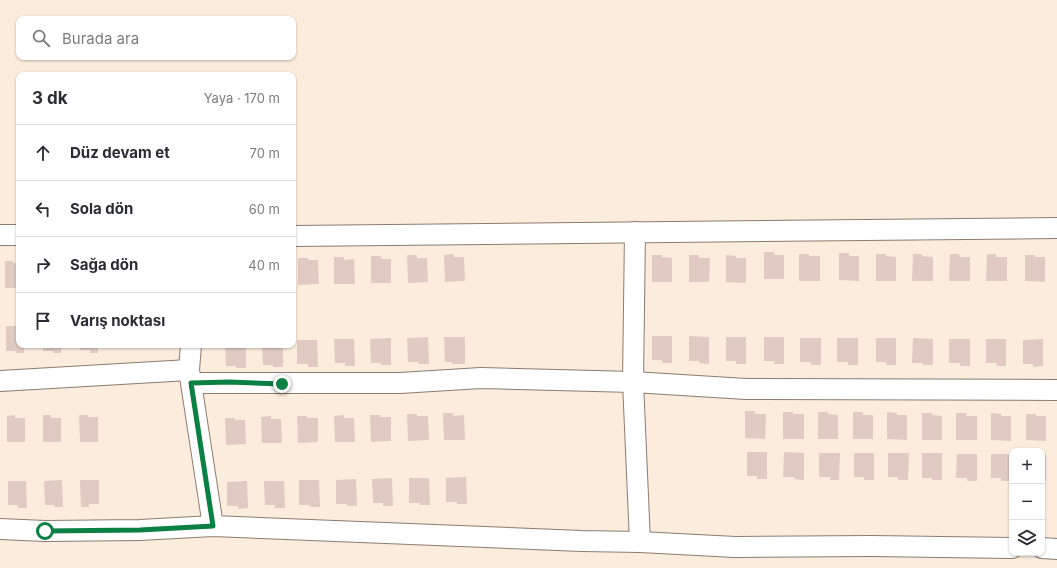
<!DOCTYPE html>
<html lang="tr">
<meta charset="utf-8">
<style>
:root{--surface:#fff;--page:#f2f2f3;--text:#2b2b33;--muted:#7c7c81;--line:#e1e1e2}
body{margin:0;font-family:Inter,sans-serif;background:var(--page);color:var(--text)}
.controls{position:absolute;right:12px;bottom:12px;display:grid;overflow:hidden;border-radius:8px;box-shadow:0 1px 3px #0004}
.controls button{width:36px;height:36px;display:grid;place-items:center;padding:0;border:0;border-bottom:1px solid var(--line);background:var(--surface);color:var(--text);font:20px sans-serif}
.stop{position:absolute;width:12px;height:12px;margin:-9px;border:3px solid #0b8043;border-radius:50%;background:#fff}
.stop.end{background:#0b8043;border-color:#fff;box-shadow:0 1px 4px #0008}
.list{margin:0;padding:0;list-style:none}
h2{display:flex;justify-content:space-between;align-items:center;height:52px;margin:0;padding:0 16px;font-size:17px}
h2 small{font-size:13px;font-weight:400;color:var(--muted)}
.list li{display:grid;grid-template-columns:26px 1fr auto;gap:12px;align-items:center;box-sizing:border-box;height:56px;padding:0 16px;border-top:1px solid var(--line)}
.list b{display:block;font-size:15px;white-space:nowrap}
.list em{font-size:13px;font-style:normal;color:var(--muted)}
.icon{flex:none;width:22px;height:22px;fill:none;stroke:currentColor;stroke-width:2;stroke-linecap:round;stroke-linejoin:round}
.map{position:relative;flex:none;width:1057px;height:568px;overflow:hidden}
.search{position:absolute;background:var(--surface);box-shadow:0 1px 3px #0004;left:16px;top:16px;width:280px;height:44px;display:flex;align-items:center;gap:10px;box-sizing:border-box;padding:0 14px;border-radius:8px;color:var(--muted);font-size:15px}
.panel{position:absolute;background:var(--surface);box-shadow:0 1px 3px #0004;left:16px;top:72px;width:280px;height:276px;border-radius:8px}
.map>svg:first-child{display:block}
.building{fill:#e0cac3}
.lines{fill:none;stroke-linecap:round;stroke-linejoin:round}
.minor-casing{stroke:#8b7c6f;stroke-width:22}
.minor{stroke:#fff;stroke-width:20}
.route{stroke:#0b8043;stroke-width:5}
</style>
<div class="map">
<svg width="1057" height="568" viewBox="0 0 1057 568">
<rect width="100%" height="100%" fill="#fcecdd"/>
<!-- building -->
<g class="building">
<path d="M764,252H774V255H784V279H764Z"/>
<path d="M839,253H849V256H859V281L839,280Z"/>
<path d="M454,254V257H464L465,281L445,282L444,255Z"/>
<path d="M799,254H809V256H820V281H799Z"/>
<path d="M876,254H886V256L896,257V281H876Z"/>
<path d="M913,254H922V256L933,257V281H912Z"/>
<path d="M950,254H959L960,257H970V281H949Z"/>
<path d="M987,254H996V257H1007V281H986Z"/>
<path d="M407,255H417V258H427L428,282L408,283Z"/>
<path d="M652,255H662V257L672,258V282H652Z"/>
<path d="M689,255H699V258H710L709,282H689Z"/>
<path d="M726,255L736,256V258H746V283L726,282Z"/>
<path d="M1025,255H1035V257H1045V282L1025,281Z"/>
<path d="M371,256H381V259H391V283H371Z"/>
<path d="M334,257H344V260L354,259L355,284H334Z"/>
<path d="M298,258H308V260H318L319,284L298,285Z"/>
<path d="M5,261H13V263H19V288H5Z"/>
<path d="M6,326H19V345H24V353H16V351H6Z"/>
<path d="M652,336H672V363H662V360H652Z"/>
<path d="M689,336L709,337V364L699,363V361H689Z"/>
<path d="M428,337L429,364H419L418,362H408L407,338Z"/>
<path d="M444,337H465V364H452V362H445Z"/>
<path d="M726,337H746V364H736V361H726Z"/>
<path d="M764,337H784V364H774V361H764Z"/>
<path d="M391,338V365H381V363H371L370,339Z"/>
<path d="M800,338H821V365H811V362H800Z"/>
<path d="M837,338H858V365H848V362H837Z"/>
<path d="M876,338H896V365H886V362H876Z"/>
<path d="M913,338L933,339V365H923V363H912Z"/>
<path d="M334,339H354L355,366H345V363H335Z"/>
<path d="M949,339H970V366H960V363H949Z"/>
<path d="M986,339H1006V366H996L997,363H986Z"/>
<path d="M1043,339V366L1033,367V364H1023V340Z"/>
<path d="M297,340H317L318,367H308V364H297Z"/>
<path d="M43,345H61V353H53V351H43Z"/>
<path d="M80,345H98V353H90V350H80Z"/>
<path d="M225,345H246V368H236V366H226Z"/>
<path d="M262,345H283V367H273V365H263Z"/>
<path d="M745,411H755V414H766L765,439L745,438Z"/>
<path d="M783,412H793V414H804V439H783Z"/>
<path d="M818,412H828V414L838,415V439H818Z"/>
<path d="M853,412H863V415H873V439H853Z"/>
<path d="M887,412L897,413V415H907V440L887,439Z"/>
<path d="M443,413H453V416L464,415L465,440H444Z"/>
<path d="M922,413H932V415L942,416V440H922Z"/>
<path d="M956,413H967L966,416H977V440H956Z"/>
<path d="M991,413L1001,414V416H1011V441L991,440Z"/>
<path d="M407,414H417V416H428L429,440L408,441Z"/>
<path d="M1026,414H1036V416H1046V441L1026,440Z"/>
<path d="M15,415V418H25V442H7V416Z"/>
<path d="M43,415H51V418H61V442H43Z"/>
<path d="M79,415H88V417H98V442H80Z"/>
<path d="M344,415V418H354L355,442H335L334,416Z"/>
<path d="M370,415H380V417H391V441L371,442Z"/>
<path d="M271,416V419H281L282,443H262L261,417Z"/>
<path d="M297,416H307V418H318V442L298,443Z"/>
<path d="M225,418H235V420H245L246,444L226,445Z"/>
<path d="M747,452H767V479H757V476H747Z"/>
<path d="M784,452L804,453V480L794,479V477H783Z"/>
<path d="M819,453H840L839,480H830V477H819Z"/>
<path d="M854,453H874V480H864V477H854Z"/>
<path d="M888,453H909L908,480H898V477H888Z"/>
<path d="M922,453H942V480H932V478H922Z"/>
<path d="M957,454H977V481H967V478H956Z"/>
<path d="M991,454H1011V481H1001V478H991Z"/>
<rect x="1042" y="454" width="4" height="27"/>
<path d="M466,477L467,504H457V502H446V478Z"/>
<path d="M392,478L393,506H383V503H373L372,479Z"/>
<path d="M409,478H429L430,505H419L420,503H409Z"/>
<path d="M356,479L357,506H347V504H336V480Z"/>
<path d="M62,480L63,507H54L55,505H45L44,481Z"/>
<path d="M80,480H99V504H89V507H81Z"/>
<path d="M299,480H319L320,507H310L309,505H299Z"/>
<path d="M8,481H26L27,508H18V505H8Z"/>
<path d="M247,481L248,508L238,509V506H227V482Z"/>
<path d="M264,481H284L285,508H275V505H265Z"/>
</g>
<g class="lines">
<defs>
<g id="minor">
<path d="M0,235H19"/>
<path d="M293,236L1057,228"/>
<path d="M191,345L189,370L213,526"/>
<path d="M0,381L189,370"/>
<path d="M191,383H400L481,378L633,382L635,232"/>
<path d="M0,529L45,531L140,530L213,526L582,541L640,542L735,547L872,546L1012,548"/>
<path d="M640,542L633,382L746,389L1057,390"/>
<path d="M1042,548L1057,549"/>
</g>
</defs>
<!-- minor casing -->
<use href="#minor" class="minor-casing"/>
<!-- minor -->
<use href="#minor" class="minor"/>
</g>
<g class="lines">
<!-- route -->
<path class="route" d="M45,531L140,530L213,526L191,383L229,382L282,384"/>
</g>
</svg>
<div class="controls">
<button>+</button>
<button>−</button>
<button><svg class="icon" aria-label="layers" viewBox="0 0 24 24"><path d="M12 4l9 5-9 5-9-5zM3 14l9 5 9-5"/></svg></button>
</div>
<div class="stop" style="left:45px;top:531px"></div>
<div class="stop end" style="left:282px;top:384px"></div>
<div class="search"><svg class="icon" aria-label="search" viewBox="0 0 24 24"><circle cx="10" cy="10" r="6"/><path d="M15 15l6 6"/></svg>Burada ara</div>
<section class="panel">
<h2>3 dk<small>Yaya · 170 m</small></h2>
<ul class="list">
<li><svg class="icon" aria-label="ahead" viewBox="0 0 24 24"><path d="M12 20V5M6 11l6-6 6 6"/></svg><div><b>Düz devam et</b></div><em>70 m</em></li>
<li><svg class="icon" aria-label="left" viewBox="0 0 24 24"><path d="M17 20v-9H6M10 6l-5 5 5 5"/></svg><div><b>Sola dön</b></div><em>60 m</em></li>
<li><svg class="icon" aria-label="right" viewBox="0 0 24 24"><path d="M7 20v-9h11M14 6l5 5-5 5"/></svg><div><b>Sağa dön</b></div><em>40 m</em></li>
<li><svg class="icon" aria-label="arrive" viewBox="0 0 24 24"><path d="M6 21V4h12l-3 4 3 4H6"/></svg><div><b>Varış noktası</b></div></li>
</ul>
</section>
</div>
